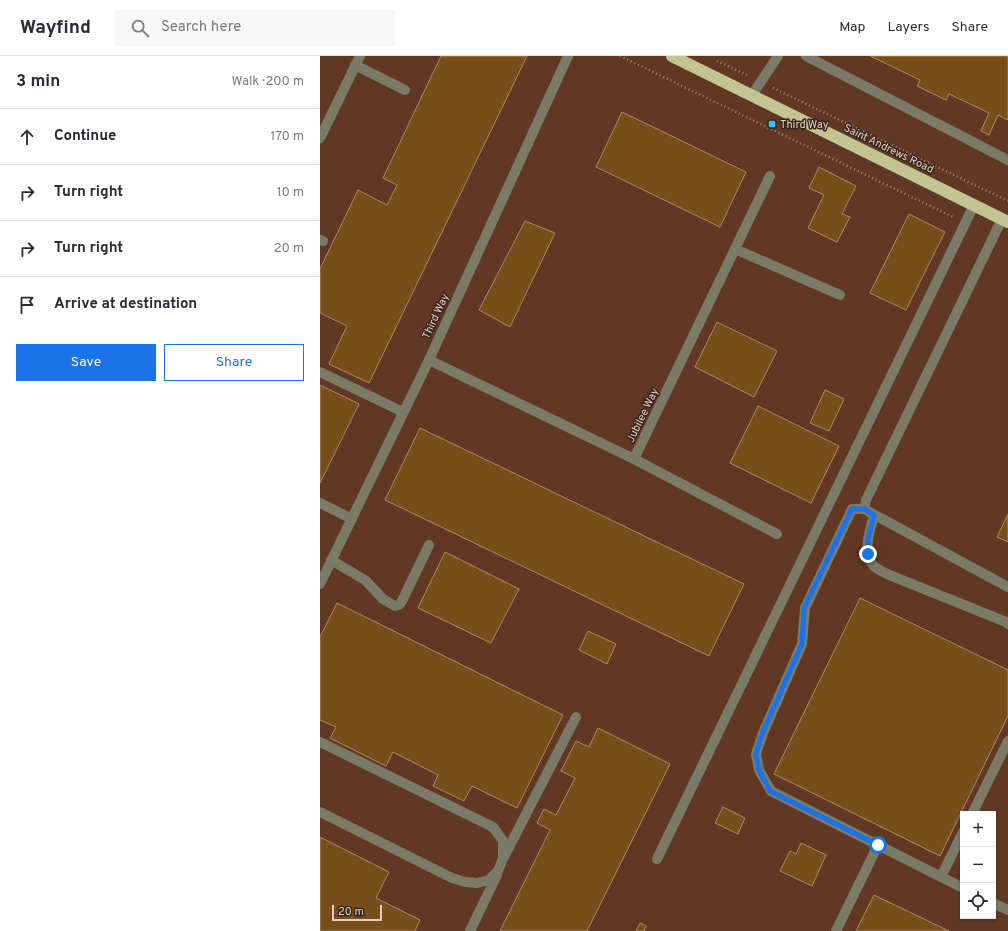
<!DOCTYPE html>
<meta charset="utf-8">
<style>
:root{--surface:#fff;--page:#f7f7f7;--text:#2b2b33;--muted:#7c7c81;--line:#e1e1e2;--accent:#1a73e8}
body{margin:0;font-family:Overpass,sans-serif;background:var(--page);color:var(--text)}
.controls{position:absolute;right:12px;bottom:12px;display:grid;overflow:hidden;border-radius:0px;box-shadow:0 1px 3px #0004}
.controls button{width:36px;height:36px;display:grid;place-items:center;padding:0;border:0;border-bottom:1px solid var(--line);background:var(--surface);color:var(--text);font:20px sans-serif}
.scale{position:absolute;left:12px;bottom:10px;width:50px;box-sizing:border-box;padding-left:4px;border:2px solid #e6cdc1;border-top:0;font-size:11px;line-height:14px;white-space:nowrap;color:#e6cdc1;-webkit-text-stroke:3px #38251c;paint-order:stroke}
.stop{position:absolute;width:12px;height:12px;margin:-9px;border:3px solid #1a73e8;border-radius:50%;background:#fff}
.stop.end{background:#1a73e8;border-color:#fff;box-shadow:0 1px 4px #0008}
.list{margin:0;padding:0;list-style:none}
h2{display:flex;justify-content:space-between;align-items:center;height:52px;margin:0;padding:0 16px;font-size:17px}
h2 small{font-size:13px;font-weight:400;color:var(--muted)}
.list li{display:grid;grid-template-columns:26px 1fr auto;gap:12px;align-items:center;box-sizing:border-box;height:56px;padding:0 16px;border-top:1px solid var(--line)}
.list b{display:block;font-size:15px;white-space:nowrap}
.list em{font-size:13px;font-style:normal;color:var(--muted)}
.actions{display:flex;gap:8px;padding:12px 16px}
.actions a{flex:1;padding:9px 0;border:1px solid var(--accent);border-radius:0px;text-align:center;font-size:14px;color:var(--accent)}
.actions .main{background:var(--accent);color:#fff}
.icon{flex:none;width:22px;height:22px;fill:none;stroke:currentColor;stroke-width:2;stroke-linecap:round;stroke-linejoin:round}
.map{position:relative;flex:none;width:688px;height:875px;overflow:hidden}
header{display:flex;align-items:center;gap:24px;box-sizing:border-box;height:56px;padding:0 20px;background:var(--surface);border-bottom:1px solid var(--line)}
header strong{font-size:19px}
nav{display:flex;gap:22px;margin-inline-start:auto;font-size:14px}
.search{width:280px;height:36px;background:var(--page);display:flex;align-items:center;gap:10px;box-sizing:border-box;padding:0 14px;border-radius:0px;color:var(--muted);font-size:15px}
main{display:flex}
aside{flex:1;background:var(--surface)}
.map>svg:first-child{display:block}
.building{fill:#774d19;stroke:#ad8a66}
.lines{fill:none;stroke-linecap:round;stroke-linejoin:round}
.path{stroke:#a78777;stroke-width:2.5;stroke-dasharray:1 3;stroke-linecap:butt}
.minor{stroke:#7a7a67;stroke-width:10}
.highway{stroke:#c4c493;stroke-width:12}
.route{stroke:#1a73e8;stroke-width:5}
.poi-dot{fill:#27c8ff;stroke:#38251c;stroke-width:1.5}
.labels{text-anchor:middle;stroke-width:3;stroke-linejoin:round;paint-order:stroke}
.poi-label{font-size:11px;fill:#e6cdc1;stroke:#38251c;text-anchor:start}
.street-label{font-size:11px;fill:#e6cdc1;stroke:#38251c}
</style>
<header>
<strong>Wayfind</strong>
<div class="search"><svg class="icon" aria-label="search" viewBox="0 0 24 24"><circle cx="10" cy="10" r="6"/><path d="M15 15l6 6"/></svg>Search here</div>
<nav><a>Map</a><a>Layers</a><a>Share</a></nav>
</header>
<main>
<aside>
<h2>3 min<small>Walk · 200 m</small></h2>
<ul class="list">
<li><svg class="icon" aria-label="ahead" viewBox="0 0 24 24"><path d="M12 20V5M6 11l6-6 6 6"/></svg><div><b>Continue</b></div><em>170 m</em></li>
<li><svg class="icon" aria-label="right" viewBox="0 0 24 24"><path d="M7 20v-9h11M14 6l5 5-5 5"/></svg><div><b>Turn right</b></div><em>10 m</em></li>
<li><svg class="icon" aria-label="right" viewBox="0 0 24 24"><path d="M7 20v-9h11M14 6l5 5-5 5"/></svg><div><b>Turn right</b></div><em>20 m</em></li>
<li><svg class="icon" aria-label="arrive" viewBox="0 0 24 24"><path d="M6 21V4h12l-3 4 3 4H6"/></svg><div><b>Arrive at destination</b></div></li>
</ul>
<div class="actions"><a class="main">Save</a><a>Share</a></div>
</aside>
<div class="map">
<svg width="688" height="875" viewBox="0 0 688 875">
<rect width="100%" height="100%" fill="#603824"/>
<!-- building -->
<g class="building">
<path d="M121,0H207L49,327L9,308L27,270L0,257V213L38,134L67,149L77,129L63,122Z"/>
<path d="M550,0H688V64L678,59L669,79L661,75L669,57L629,38L626,44L597,30L600,24Z"/>
<path d="M302,56L426,116L400,171L276,111Z"/>
<path d="M499,111L536,130L522,158L530,161L517,186L488,172L504,139L489,132Z"/>
<path d="M589,158L625,176L586,254L550,237Z"/>
<path d="M205,165L235,177L190,271L159,254Z"/>
<path d="M397,266L457,295L434,341L375,311Z"/>
<path d="M0,329L39,348L0,427Z"/>
<path d="M505,334L524,343L509,375L490,367Z"/>
<path d="M438,350L519,390L491,447L410,407Z"/>
<path d="M100,372L424,528L389,600L65,444Z"/>
<path d="M688,458V486L677,481Z"/>
<path d="M125,496L199,533L171,587L98,552Z"/>
<path d="M540,542L688,614V660L620,800L454,718Z"/>
<path d="M17,547L243,659L197,752L152,730L144,745L113,730L118,719L73,696L66,710L10,682L16,671L0,664V581Z"/>
<path d="M268,575L296,588L287,608L259,594Z"/>
<path d="M278,672L350,708L267,875H180L230,774L217,767L224,753L236,759L255,722L241,715L256,685L269,691Z"/>
<path d="M403,751L425,762L418,778L395,767Z"/>
<path d="M0,781L69,816L56,842L100,864L95,875H0Z"/>
<path d="M481,787L506,799L492,830L460,815L470,795L476,798Z"/>
<path d="M554,839L629,875H536Z"/>
<path d="M320,867L326,870L324,875H316Z"/>
</g>
<g class="lines">
<!-- path -->
<g class="path">
<path d="M300,0L633,161"/>
<path d="M397,5L429,20"/>
<path d="M453,32L688,145"/>
</g>
<!-- minor -->
<g class="minor">
<path d="M486,0L688,104"/>
<path d="M35,9L85,34"/>
<path d="M432,39L458,0"/>
<path d="M0,82L40,0"/>
<path d="M682,163L546,444L544,453L688,531"/>
<path d="M0,184L3,185"/>
<path d="M415,193L520,239"/>
<path d="M109,304L314,403L450,120"/>
<path d="M0,316L83,356"/>
<path d="M314,403L457,478"/>
<path d="M0,447L32,463"/>
<path d="M544,453H532L485,552L482,588L443,677L436,698L439,714L451,735L643,832"/>
<path d="M554,459C550,475 542,495 553,509C556,513 562,515 567,518L686,566L688,568"/>
<path d="M11,504L45,524L63,543L75,550L79,549L82,545L109,489"/>
<path d="M0,528L109,304L248,0"/>
<path d="M0,686L173,771L183,785V802L178,815L169,824L157,827L145,826L132,822L0,756"/>
<path d="M652,758L688,685"/>
<path d="M184,801L256,661"/>
<path d="M337,803L654,149"/>
<path d="M621,821L643,776"/>
<path d="M673,847L688,854"/>
<path d="M150,875L177,819"/>
<path d="M516,875L558,789"/>
</g>
<!-- highway -->
<path class="highway" d="M352,0L688,166"/>
</g>
<g class="lines">
<!-- route -->
<path class="route" d="M548,498V484L554,459L544,453H532L484,552L482,588L442,678L436,698L439,714L450,735L558,789"/>
</g>
<!-- markers -->
<rect class="poi-dot" x="448" y="64" width="8" height="8" rx="2"/>
<g class="labels">
<!-- poi labels -->
<g class="poi-label">
<text x="460" y="72">Third Way</text>
</g>
<!-- street labels -->
<g class="street-label">
<text transform="translate(569 92) rotate(26)" y="4">Saint Andrews Road</text>
<text transform="translate(115 260) rotate(-65)" y="4">Third Way</text>
<text transform="translate(322 359) rotate(-64)" y="4">Jubilee Way</text>
</g>
</g>
</svg>
<div class="controls">
<button>+</button>
<button>−</button>
<button><svg class="icon" aria-label="locate" viewBox="0 0 24 24"><circle cx="12" cy="12" r="6"/><path d="M12 2v4M12 18v4M2 12h4M18 12h4"/></svg></button>
</div>
<div class="scale">20 m</div>
<div class="stop" style="left:558px;top:789px"></div>
<div class="stop end" style="left:548px;top:498px"></div>
</div>
</main>
